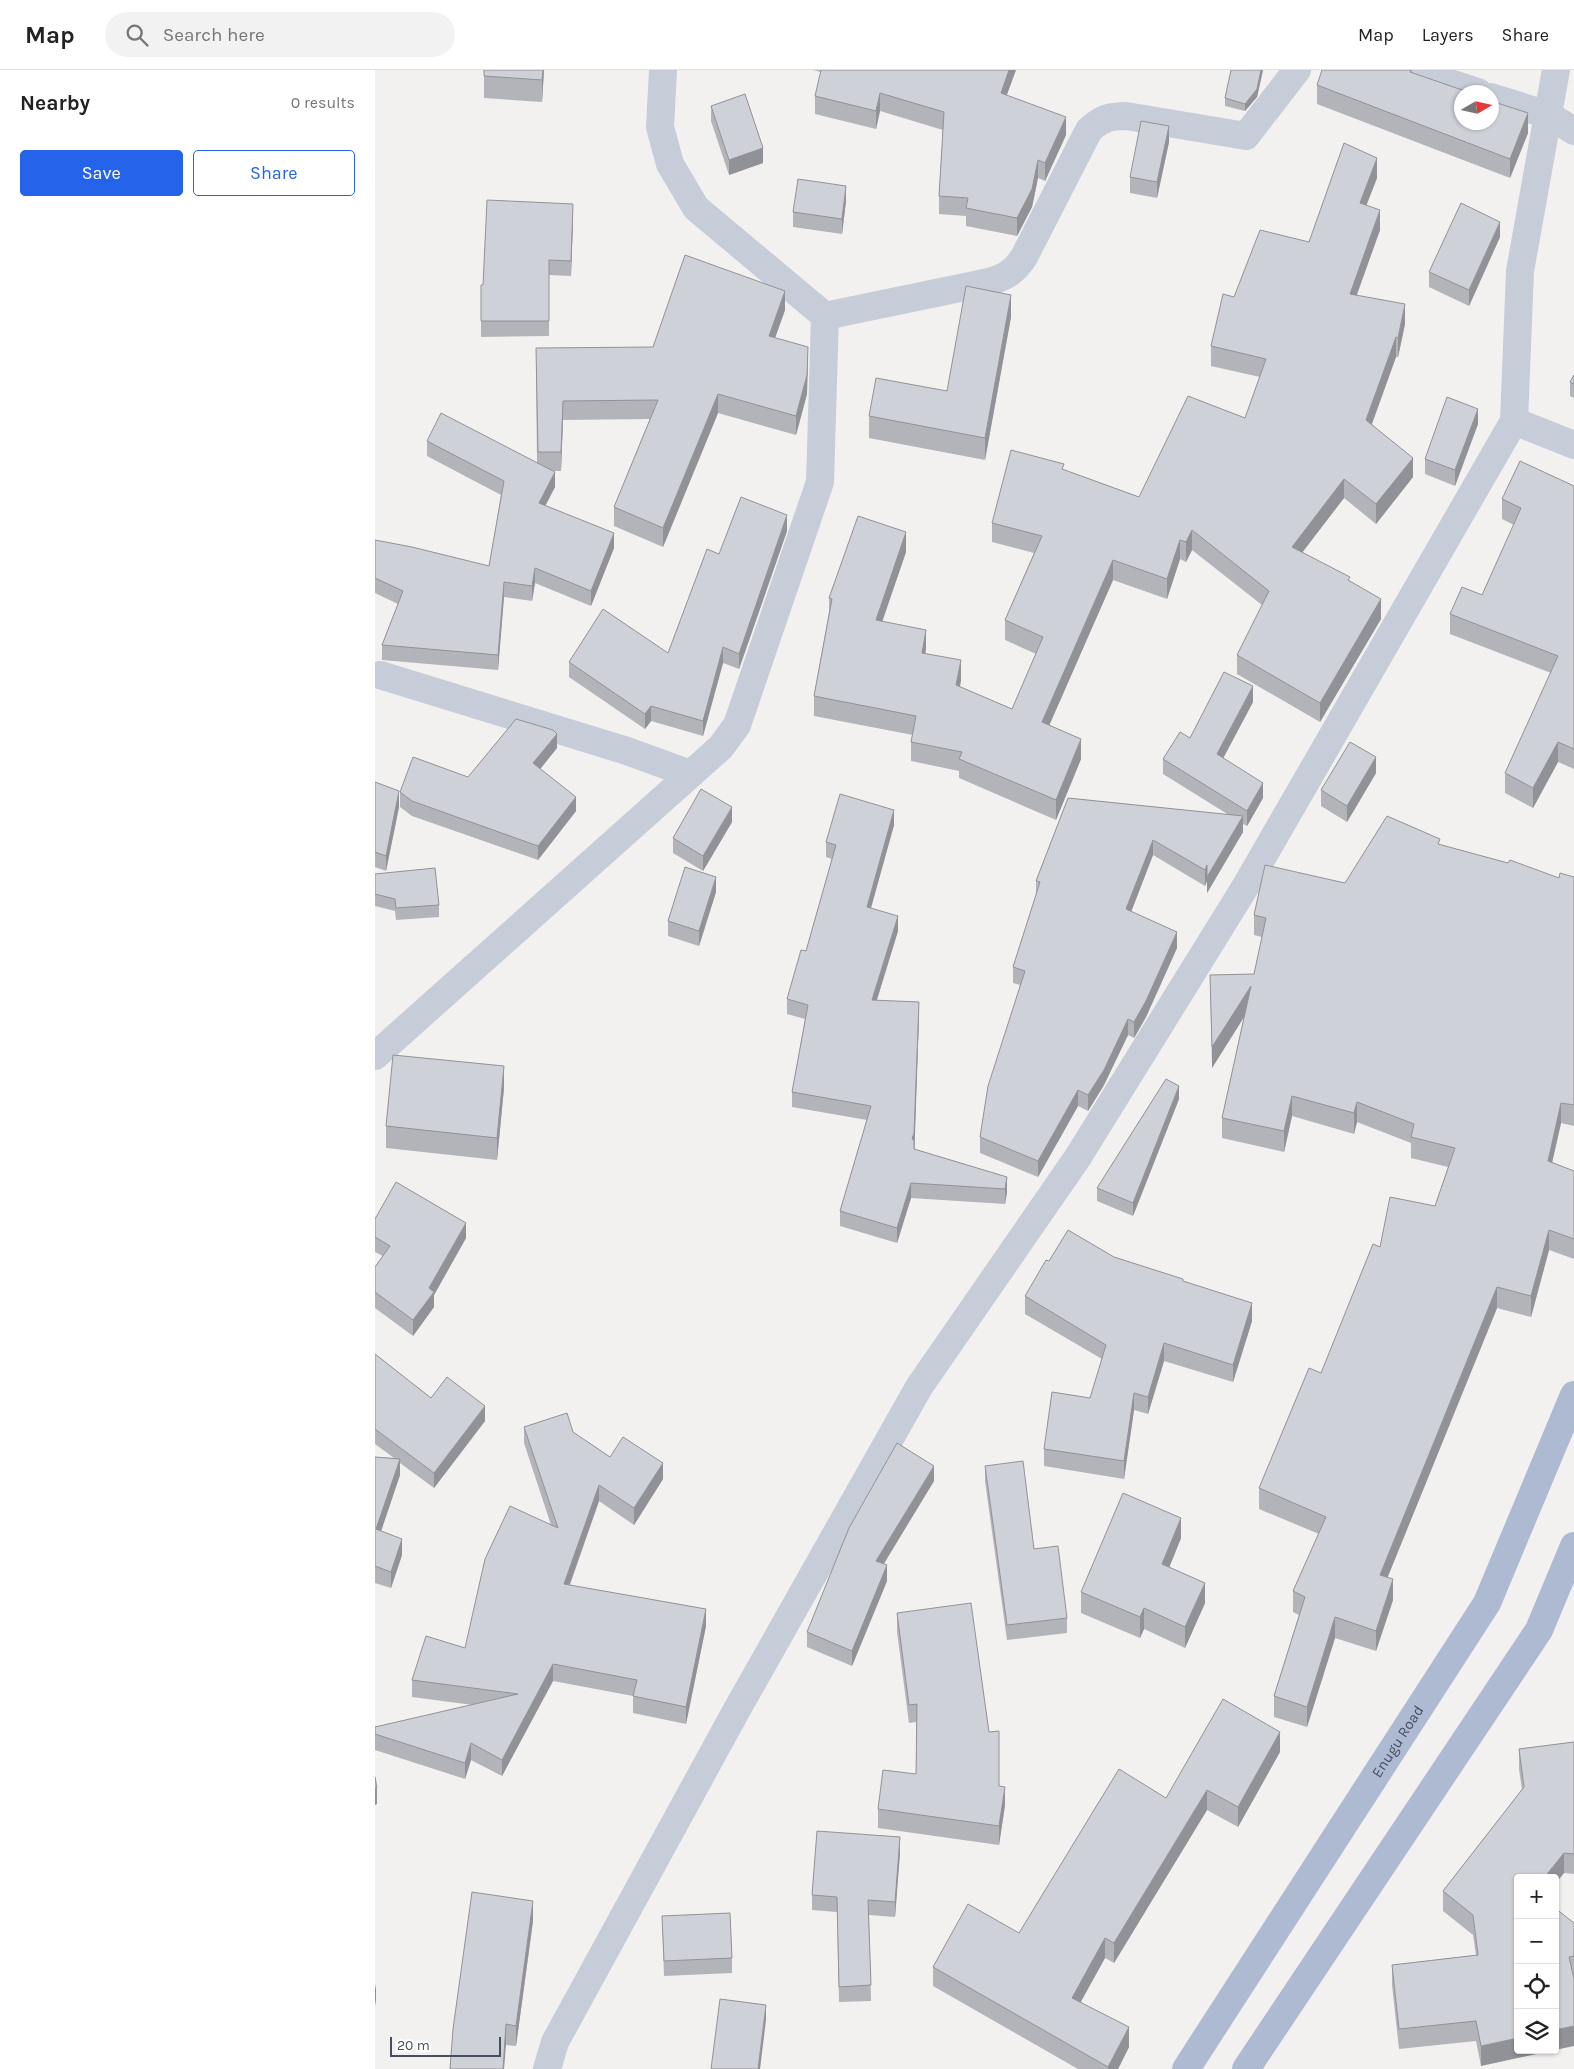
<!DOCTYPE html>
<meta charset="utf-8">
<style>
:root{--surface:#fff;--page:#f2f2f2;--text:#222;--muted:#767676;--line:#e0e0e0;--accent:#2563eb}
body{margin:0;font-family:Karla,sans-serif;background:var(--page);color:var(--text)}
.controls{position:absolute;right:15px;bottom:15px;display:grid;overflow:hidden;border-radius:5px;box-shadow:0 1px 4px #0004}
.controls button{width:45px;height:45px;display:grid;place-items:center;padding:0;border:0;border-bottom:1px solid var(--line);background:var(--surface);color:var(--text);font:25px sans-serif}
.compass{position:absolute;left:1079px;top:15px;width:45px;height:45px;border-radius:50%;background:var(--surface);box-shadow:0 1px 4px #0004;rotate:81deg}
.scale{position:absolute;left:15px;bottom:12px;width:111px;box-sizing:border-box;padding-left:5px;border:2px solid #464f60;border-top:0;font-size:14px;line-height:18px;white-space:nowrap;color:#464f60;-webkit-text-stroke:4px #fff;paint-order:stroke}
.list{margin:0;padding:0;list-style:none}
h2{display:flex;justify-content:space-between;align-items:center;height:65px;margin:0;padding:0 20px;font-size:21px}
h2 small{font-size:16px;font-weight:400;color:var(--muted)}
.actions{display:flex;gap:10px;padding:15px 20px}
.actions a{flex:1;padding:11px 0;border:1px solid var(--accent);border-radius:5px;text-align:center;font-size:18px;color:var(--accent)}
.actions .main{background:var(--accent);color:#fff}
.icon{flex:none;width:28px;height:28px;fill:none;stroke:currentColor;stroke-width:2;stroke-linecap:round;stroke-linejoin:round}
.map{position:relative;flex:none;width:1199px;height:1999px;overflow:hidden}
header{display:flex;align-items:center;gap:30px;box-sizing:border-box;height:70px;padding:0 25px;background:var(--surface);border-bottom:1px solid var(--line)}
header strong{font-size:24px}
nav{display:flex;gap:28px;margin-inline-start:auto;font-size:18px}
.search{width:350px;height:45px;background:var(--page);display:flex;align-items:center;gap:12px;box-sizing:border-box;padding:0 18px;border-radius:28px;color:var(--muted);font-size:19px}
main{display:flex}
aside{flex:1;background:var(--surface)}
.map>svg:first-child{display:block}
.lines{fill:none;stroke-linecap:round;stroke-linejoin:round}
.minor{stroke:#c6cdd9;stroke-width:28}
.primary{stroke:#aebad1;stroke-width:28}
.wall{fill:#b2b4ba}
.shaded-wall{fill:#919297}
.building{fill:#cfd1d8;stroke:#919297}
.labels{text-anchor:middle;stroke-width:4.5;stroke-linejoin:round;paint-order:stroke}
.street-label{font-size:15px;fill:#464f60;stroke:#fff}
</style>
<header>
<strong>Map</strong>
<div class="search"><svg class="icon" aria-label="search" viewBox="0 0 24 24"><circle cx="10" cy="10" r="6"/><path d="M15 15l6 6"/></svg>Search here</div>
<nav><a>Map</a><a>Layers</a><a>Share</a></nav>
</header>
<main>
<aside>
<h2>Nearby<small>0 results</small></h2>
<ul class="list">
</ul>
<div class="actions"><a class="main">Save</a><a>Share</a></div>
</aside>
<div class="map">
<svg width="1199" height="1999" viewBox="0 0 1199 1999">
<rect width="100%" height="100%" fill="#f3f1f0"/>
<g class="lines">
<!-- minor -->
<g class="minor">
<path d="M1034,0L1103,22"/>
<path d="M1116,27L1173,45L1199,61"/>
<path d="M450,246L614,212C631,207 640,201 649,187L714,60C726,49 734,46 751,46L871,66L922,0"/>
<path d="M1139,351L1199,375"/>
<path d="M5,605L252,681L315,704"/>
<path d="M0,986L346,677L362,655L445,412L450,246L321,138L295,94L285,57L288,0"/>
<path d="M172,1999L180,1972L360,1643L544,1317L703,1087L872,814L1139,351L1145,201L1181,0"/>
</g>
<!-- primary -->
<g class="primary">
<path id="s1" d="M811,1999L1112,1533L1199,1325"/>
<path d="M871,1999L1164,1560L1199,1476"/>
</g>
</g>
<!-- wall -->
<g class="wall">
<path d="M169,0L167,32L109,28V6Z"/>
<path d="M438,0H641L631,25L691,65L670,111L663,108L657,137L642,166L591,156V146L564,144V126L568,60L505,41L501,59L440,44V26L446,2Z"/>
<path d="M856,0H888L882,27L870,41L850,36V28Z"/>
<path d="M1037,0V3L1153,63L1135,108L942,34V15Z"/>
<path d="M336,36L388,93L354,105L336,51Z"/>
<path d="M794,72L782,128L755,123V107Z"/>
<path d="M1002,108L991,135L1005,160L982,225L1030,254L1023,287H1021L997,354L1038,407L1001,454L969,428L927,482L975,511L1006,549L945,652L862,604V585L887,535L817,480L811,492L805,489L792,529L738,510L674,655L706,689L681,750L584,708V701L536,691V672L538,665L439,646V626L454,542V528L531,482L507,551L551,579L550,583L586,610L585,617L637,639L661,584L630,570V550L659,483L617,472V453L689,400L764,427L870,348L885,307L836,296V276L859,227L934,172Z"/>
<path d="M471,131L467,164L418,157V142Z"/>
<path d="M198,150L196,206L174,205V266L106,267V215H108Z"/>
<path d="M1125,167L1094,236L1054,217V202Z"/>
<path d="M410,240L400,268L433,296L432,324L421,365L343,343L288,477L239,456V437L275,349L188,350L186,401H177L180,417L170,436L239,478L216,536L160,513L157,531L129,527L123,600L7,590V575L23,534L0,523V470L114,496L126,425L52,386V371L162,393L161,297L278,277Z"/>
<path d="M636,247L610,390L494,368V346L572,321Z"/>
<path d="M1199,305V328L1195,326V312Z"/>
<path d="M1103,354L1080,416L1050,404V389Z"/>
<path d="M1199,416V699L1183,692L1158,738L1130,723V703L1176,603L1075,564V544L1107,525L1139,455L1127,449V429Z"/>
<path d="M412,461L364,599L348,593L328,666L276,651L270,659L194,607V592L293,583L344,484Z"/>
<path d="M878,632L848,688L888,728L872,756L868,754V762L832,823V811L830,816L778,785L756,842L802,878L771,947L759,968L753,965L729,1015L713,1041L703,1036L663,1107L605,1083V1067L645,915L638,913V897L661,826V811L693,728L854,745L788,704V689L815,668Z"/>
<path d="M182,678L165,699L201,741L163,790L37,746L25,737V722L93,707Z"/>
<path d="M1001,703L972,752L946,736V720Z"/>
<path d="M0,712L24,737L11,801L0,797Z"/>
<path d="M357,752L328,801L298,783V768Z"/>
<path d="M519,755L496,838L523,861L502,930L544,947L539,1079L632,1107V1122L630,1134L536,1128L522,1173L465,1156V1141L492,1050L417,1037V1022L430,949L412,944V929L431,881L457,789L451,787V772Z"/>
<path d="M1065,775L1184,808L1199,807V1056L1186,1053L1177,1092L1199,1101V1189L1174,1180L1156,1247L1122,1238L1012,1508L1018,1530L1001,1581L960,1568L932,1657L899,1647V1626L924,1545L918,1542V1521L944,1464L884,1439V1418L946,1303L1005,1177L1060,1136L1073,1097L1036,1088V1073L982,1052L979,1064L917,1046L909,1082L847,1068V1048L869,947L837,998L835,905L879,904L887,867L879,865V845L970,813Z"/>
<path d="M0,804L64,835V847L21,850L20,841L0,836Z"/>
<path d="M341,822L324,876L293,866V851Z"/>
<path d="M129,1018L122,1090L11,1078V1056Z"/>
<path d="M804,1029L758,1146L722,1131V1118Z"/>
<path d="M0,1149L91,1168L59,1225V1237L38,1266L0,1238V1197L8,1186L0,1182Z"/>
<path d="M739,1187L808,1211L877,1251L858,1312L789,1291L773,1344L759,1340L749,1409L669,1396V1379L715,1328L727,1289L650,1244V1226L674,1191Z"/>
<path d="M0,1284L56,1328L110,1351L59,1418L25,1393V1405L6,1461L27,1485L16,1518L0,1513V1387L19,1388L0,1374Z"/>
<path d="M149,1357L198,1362L235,1387L288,1409L259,1455L224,1431L195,1515L331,1556L311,1654L258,1643V1626L178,1611L127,1706L96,1690L90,1709L0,1680V1657L98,1635L37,1627V1610L90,1578L176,1455L149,1373Z"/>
<path d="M610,1396L659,1479L692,1548V1563L632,1570L610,1411Z"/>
<path d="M559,1411L509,1494L512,1511L477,1596L432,1577V1562Z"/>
<path d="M806,1468L794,1498L830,1533L810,1578L769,1559L765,1568L706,1543V1522Z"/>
<path d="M522,1543L614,1662L624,1716L630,1735L624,1775L503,1758V1739L541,1704V1652L534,1653L522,1562Z"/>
<path d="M1199,1672V1804L1189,1803L1180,1814V1808H1143L1106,1996L1101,1971L1024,1979L1017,1915V1895L1101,1885L1098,1865L1068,1841V1821L1147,1720L1144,1699V1679Z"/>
<path d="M905,1682L863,1757L832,1740L739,1893L730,1888L706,1932L754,1977L743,1999H703L558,1916V1897L644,1863L791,1728Z"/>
<path d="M525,1783L520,1847L494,1845L496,1931L464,1932L462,1842L437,1840V1825Z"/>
<path d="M287,1846L357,1888V1903L289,1906Z"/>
<path d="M158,1851L141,1976L131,1975L75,1999Z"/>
<path d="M1199,1853V1906L1180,1980Z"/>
</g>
<!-- shaded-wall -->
<g class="shaded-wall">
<path d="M168,0H169L167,32V10Z"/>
<path d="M634,0H641L626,41V23Z"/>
<path d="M886,0H888L882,27L870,41V34Z"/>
<path d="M505,23V41L501,59V41Z"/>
<path d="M1153,43V63L1135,108V89Z"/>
<path d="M691,47V65L670,111V93Z"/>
<path d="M794,56V72L782,128V112Z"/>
<path d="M388,78V93L354,105V90Z"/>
<path d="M1002,88V108L985,152V133Z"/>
<path d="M663,90V108L657,137L642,166V148Z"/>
<path d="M471,116V131L467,164V149Z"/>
<path d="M198,134V150L196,206V191Z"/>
<path d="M1005,140V160L975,243V224Z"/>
<path d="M1125,152V167L1094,236V220Z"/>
<path d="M410,221V240L394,285V266Z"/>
<path d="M636,225V247L610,390V368Z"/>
<path d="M1030,234V254L1023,287V268Z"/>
<path d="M1021,267V287L991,370V350Z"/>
<path d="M433,277L432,324L421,365V346Z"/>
<path d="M343,324V343L288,477V458Z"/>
<path d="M188,331V350L186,401V382Z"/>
<path d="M1103,339V354L1080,416V400Z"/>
<path d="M1038,388V407L1001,454V434Z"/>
<path d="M180,402V417L164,448V433Z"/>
<path d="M969,409V428L917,496V477Z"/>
<path d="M412,445V461L364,599V584Z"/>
<path d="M817,460V480L811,492V472Z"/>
<path d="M531,462V482L501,570V550Z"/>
<path d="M239,463V478L216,536V521Z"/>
<path d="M805,470V489L792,529V509Z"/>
<path d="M738,490V510L667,672V652Z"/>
<path d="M160,498V513L157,531V516Z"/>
<path d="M129,512V527L123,600V585Z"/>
<path d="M1006,529V549L945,652V633Z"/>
<path d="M551,560V579L547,602V583Z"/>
<path d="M348,577V593L328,666V651Z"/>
<path d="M586,590V610L581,635V615Z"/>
<path d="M878,616V632L842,700V684Z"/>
<path d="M276,636V651L270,659V644Z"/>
<path d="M182,664V678L158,708V693Z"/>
<path d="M706,669V689L681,750V730Z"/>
<path d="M1183,672V692L1158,738V718Z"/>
<path d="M1001,687V703L972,752V736Z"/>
<path d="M888,713V728L872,756V741Z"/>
<path d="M24,721V737L11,801V786Z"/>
<path d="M201,727V741L163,790V776Z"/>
<path d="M357,737V752L328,801V786Z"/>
<path d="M519,740V755L492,852V837Z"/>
<path d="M868,746V762L832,823V807Z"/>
<path d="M778,770V785L751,855V839Z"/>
<path d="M832,795V811L830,816V800Z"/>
<path d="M341,807V822L324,876V861Z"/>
<path d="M523,846V861L497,945V930Z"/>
<path d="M802,862V878L771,947L759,968V952Z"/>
<path d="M876,916V936L837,998V977Z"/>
<path d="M544,932V947L539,1094L537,1069Z"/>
<path d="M753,949V965L729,1015L713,1041V1025Z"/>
<path d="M129,996V1018L122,1090V1068Z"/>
<path d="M804,1016V1029L758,1146V1133Z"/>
<path d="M703,1020V1036L663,1107V1091Z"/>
<path d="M917,1026V1046L909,1082V1061Z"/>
<path d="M982,1032V1052L979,1064V1043Z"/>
<path d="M1186,1033V1053L1173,1111V1091Z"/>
<path d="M632,1107V1122L630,1134V1119Z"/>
<path d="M536,1113V1128L522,1173V1158Z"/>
<path d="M91,1153V1168L59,1225V1237L38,1266V1250L54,1218Z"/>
<path d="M1174,1160V1180L1156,1247V1226Z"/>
<path d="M1122,1217V1238L1005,1526V1505Z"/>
<path d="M877,1233V1251L858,1312V1295Z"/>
<path d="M789,1273V1291L773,1344V1327Z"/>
<path d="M759,1323V1340L749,1409V1391Z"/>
<path d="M110,1336V1351L59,1418V1403Z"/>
<path d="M25,1389V1405L1,1476V1459Z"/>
<path d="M288,1393V1409L259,1455V1438Z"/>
<path d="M559,1396V1411L501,1506V1491Z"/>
<path d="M224,1415V1431L189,1530V1514Z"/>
<path d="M806,1448V1468L787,1515V1494Z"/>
<path d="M27,1469V1485L16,1518V1502Z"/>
<path d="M512,1495V1511L477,1596V1581Z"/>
<path d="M1018,1509V1530L1001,1581V1561Z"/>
<path d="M830,1513V1533L810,1578V1557Z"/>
<path d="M769,1538V1559L765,1568V1547Z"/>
<path d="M331,1539V1556L311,1654V1637Z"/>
<path d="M960,1547V1568L932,1657V1637Z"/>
<path d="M178,1594V1611L127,1706V1690Z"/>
<path d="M905,1662V1682L863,1757V1737Z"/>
<path d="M96,1673V1690L90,1709V1693Z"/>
<path d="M630,1717V1735L624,1775V1756Z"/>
<path d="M0,1718H2V1734L0,1735Z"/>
<path d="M832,1720V1740L739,1893V1873Z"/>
<path d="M525,1767V1783L520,1847V1832Z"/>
<path d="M1189,1783V1803L1180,1814V1808H1169Z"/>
<path d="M158,1831V1851L141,1976V1956Z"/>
<path d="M730,1868V1888L697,1947V1928Z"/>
<path d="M1,1914V1930L0,1936V1919Z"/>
<path d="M391,1935V1950L385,1999H383Z"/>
<path d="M131,1954V1975L129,1999H128Z"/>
<path d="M1199,1956V1976L1180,1980V1960Z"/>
<path d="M754,1957V1977L743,1999H733V1997Z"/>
<path d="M1143,1968V1980H1180L1106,1996V1976Z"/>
</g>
<!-- building -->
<g class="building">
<path d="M109,0H168L167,10L109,6Z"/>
<path d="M446,0H634L626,23L691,47L670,93L663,90L657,119L642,148L591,138L593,128L564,126L569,42L505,23L501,41L440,26Z"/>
<path d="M856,0H886L882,19L870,34L850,28Z"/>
<path d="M947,0H1036L1035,2L1093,22H1086V52H1116V31L1153,43L1135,89L942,15Z"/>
<path d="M370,24L388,78L354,90L336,36Z"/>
<path d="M766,51L794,56L782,112L755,107Z"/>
<path d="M969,73L1002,88L985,133L1005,140L975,224L1030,234L1023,268L1021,267L991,350L1038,388L1001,434L969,409L917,477L975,507L973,510L1006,529L945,633L862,585L894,521L817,460L811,472L805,470L792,509L738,490L667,652L706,669L681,730L584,689L587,682L536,672L541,646L439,626L457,529L454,528L483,446L531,462L501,550L551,560L547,583L586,590L581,615L637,639L668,567L630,550L667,466L617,453L636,380L689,394L687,399L764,427L813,326L870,348L891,289L836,276L848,224L859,227L885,160L934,172Z"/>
<path d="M423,109L471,116L467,149L418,142Z"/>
<path d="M112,130L198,134L196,191L174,190V251H106V215H108Z"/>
<path d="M1086,133L1125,152L1094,220L1054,202Z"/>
<path d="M310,185L410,221L394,266L433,277L432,305L421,346L343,324L288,458L239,437L283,330L188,331L186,382H163L161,278L278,277Z"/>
<path d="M591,216L636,225L610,368L494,346L501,308L572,321Z"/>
<path d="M1199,305V314L1195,312Z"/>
<path d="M1072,327L1103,339L1080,400L1050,389Z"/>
<path d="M66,343L180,402L164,433L239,463L216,521L160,498L157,516L129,512L123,585L7,575L28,521L0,508V470L37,477L114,496L129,411L52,371Z"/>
<path d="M1145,391L1199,416V679L1183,672L1158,718L1130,703L1183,586L1075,544L1087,517L1107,525L1146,438L1127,429Z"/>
<path d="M366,427L412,445L364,584L348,577L328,651L276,636L270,644L194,592L228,539L293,583L332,479L344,484Z"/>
<path d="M849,602L878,616L842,684L888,713L872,741L788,689L805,662L815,668Z"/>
<path d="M141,649L178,660L182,664L158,693L201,727L163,776L37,731L25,722L38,687L93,707Z"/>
<path d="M975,672L1001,687L972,736L946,720Z"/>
<path d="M0,712L24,721L11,786L0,782Z"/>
<path d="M326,719L357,737L328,786L298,768Z"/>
<path d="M465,724L519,740L492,837L523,846L497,930L544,932L539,1063L537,1069L539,1070V1079L632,1107L630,1119L536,1113L522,1158L465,1141L496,1036L417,1022L433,935L412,929L426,880L431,881L461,775L451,772Z"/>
<path d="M693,728L868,746L832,807V795L830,800L778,770L751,839L802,862L771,931L759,952L753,949L729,1000L713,1025L703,1020L663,1091L605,1067L613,1016L650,901L638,897L665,812L661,811Z"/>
<path d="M1012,746L1065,769L1063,774L1133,793L1135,790L1184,808L1185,803L1199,807V1035L1186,1033L1173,1091L1199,1101V1169L1174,1160L1156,1226L1122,1217L1005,1505L1018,1509L1001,1561L960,1547L932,1637L899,1626L930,1527L918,1521L951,1447L884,1418L934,1298L946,1303L998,1174L1005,1177L1015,1127L1060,1136L1080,1078L1036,1067L1039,1054L982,1032L979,1043L917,1026L909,1061L847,1048L876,916L837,977L835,905L879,904L891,848L879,845L890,795L970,813Z"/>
<path d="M310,797L341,807L324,861L293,851Z"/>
<path d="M60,798L64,835L21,838L20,829L0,824V804Z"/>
<path d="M18,985L129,996L122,1068L11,1056Z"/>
<path d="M791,1009L804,1016L758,1133L722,1118Z"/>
<path d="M21,1112L91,1153L54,1218L59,1222L38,1250L0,1222V1197L15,1176L0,1167V1149Z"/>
<path d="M693,1160L739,1187L808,1209V1211L877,1233L858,1295L789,1273L773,1327L759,1323L749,1391L669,1379L677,1322L715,1328L731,1275L650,1226L671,1190L674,1191Z"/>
<path d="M0,1284L56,1328L72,1307L110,1336L59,1403L0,1359Z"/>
<path d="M192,1343L198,1362L235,1387L248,1367L288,1393L259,1438L224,1415L189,1514L331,1539L311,1637L258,1626L262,1610L178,1594L127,1690L96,1673L90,1693L0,1664V1657L143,1624L37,1610L51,1566L90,1578L110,1489L135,1436L183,1458L149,1357Z"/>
<path d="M522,1373L559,1396L501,1491L512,1495L477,1581L432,1562L474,1458Z"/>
<path d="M0,1387L25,1389L1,1459L27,1469L16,1502L0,1496Z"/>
<path d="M648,1391L659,1479L683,1476L692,1548L632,1555L610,1396Z"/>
<path d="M748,1423L806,1448L787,1494L830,1513L810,1557L769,1538L765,1547L706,1522Z"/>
<path d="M596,1533L614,1662L624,1661V1716L630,1717L624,1756L503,1739L508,1700L541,1704L542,1634L534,1635L522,1543Z"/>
<path d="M848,1629L905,1662L863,1737L832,1720L739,1873L730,1868L697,1928L754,1957L733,1997L558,1897L593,1834L644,1863L744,1699L791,1728Z"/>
<path d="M1199,1672V1784L1189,1783L1169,1808H1143V1968L1106,1976L1101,1951L1024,1959L1017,1895L1103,1885L1098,1845L1068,1821L1149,1717L1144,1679Z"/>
<path d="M0,1707L2,1718H0Z"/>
<path d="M442,1761L525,1767L520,1832L493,1830L496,1915L464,1917L462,1827L437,1825Z"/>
<path d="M97,1822L158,1831L141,1956L131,1954L128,1999H75L78,1959Z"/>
<path d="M1180,1838L1199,1853V1886L1194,1887L1199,1909V1956L1180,1960Z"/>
<path d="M355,1843L357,1888L289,1891L287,1846Z"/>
<path d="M345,1929L391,1935L383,1999H336Z"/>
</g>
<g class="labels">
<!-- street labels -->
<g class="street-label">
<text dy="5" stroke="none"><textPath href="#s1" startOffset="390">Enugu Road</textPath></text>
</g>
</g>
</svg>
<div class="controls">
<button>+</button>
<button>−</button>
<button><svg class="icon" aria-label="locate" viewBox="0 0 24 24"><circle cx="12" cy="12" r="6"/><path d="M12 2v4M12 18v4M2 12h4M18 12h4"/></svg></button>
<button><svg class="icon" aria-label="layers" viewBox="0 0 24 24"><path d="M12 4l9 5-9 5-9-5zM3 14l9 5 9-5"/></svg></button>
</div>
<svg class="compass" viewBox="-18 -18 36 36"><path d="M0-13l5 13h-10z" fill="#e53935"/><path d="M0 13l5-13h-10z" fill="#767676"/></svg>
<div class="scale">20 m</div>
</div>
</main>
